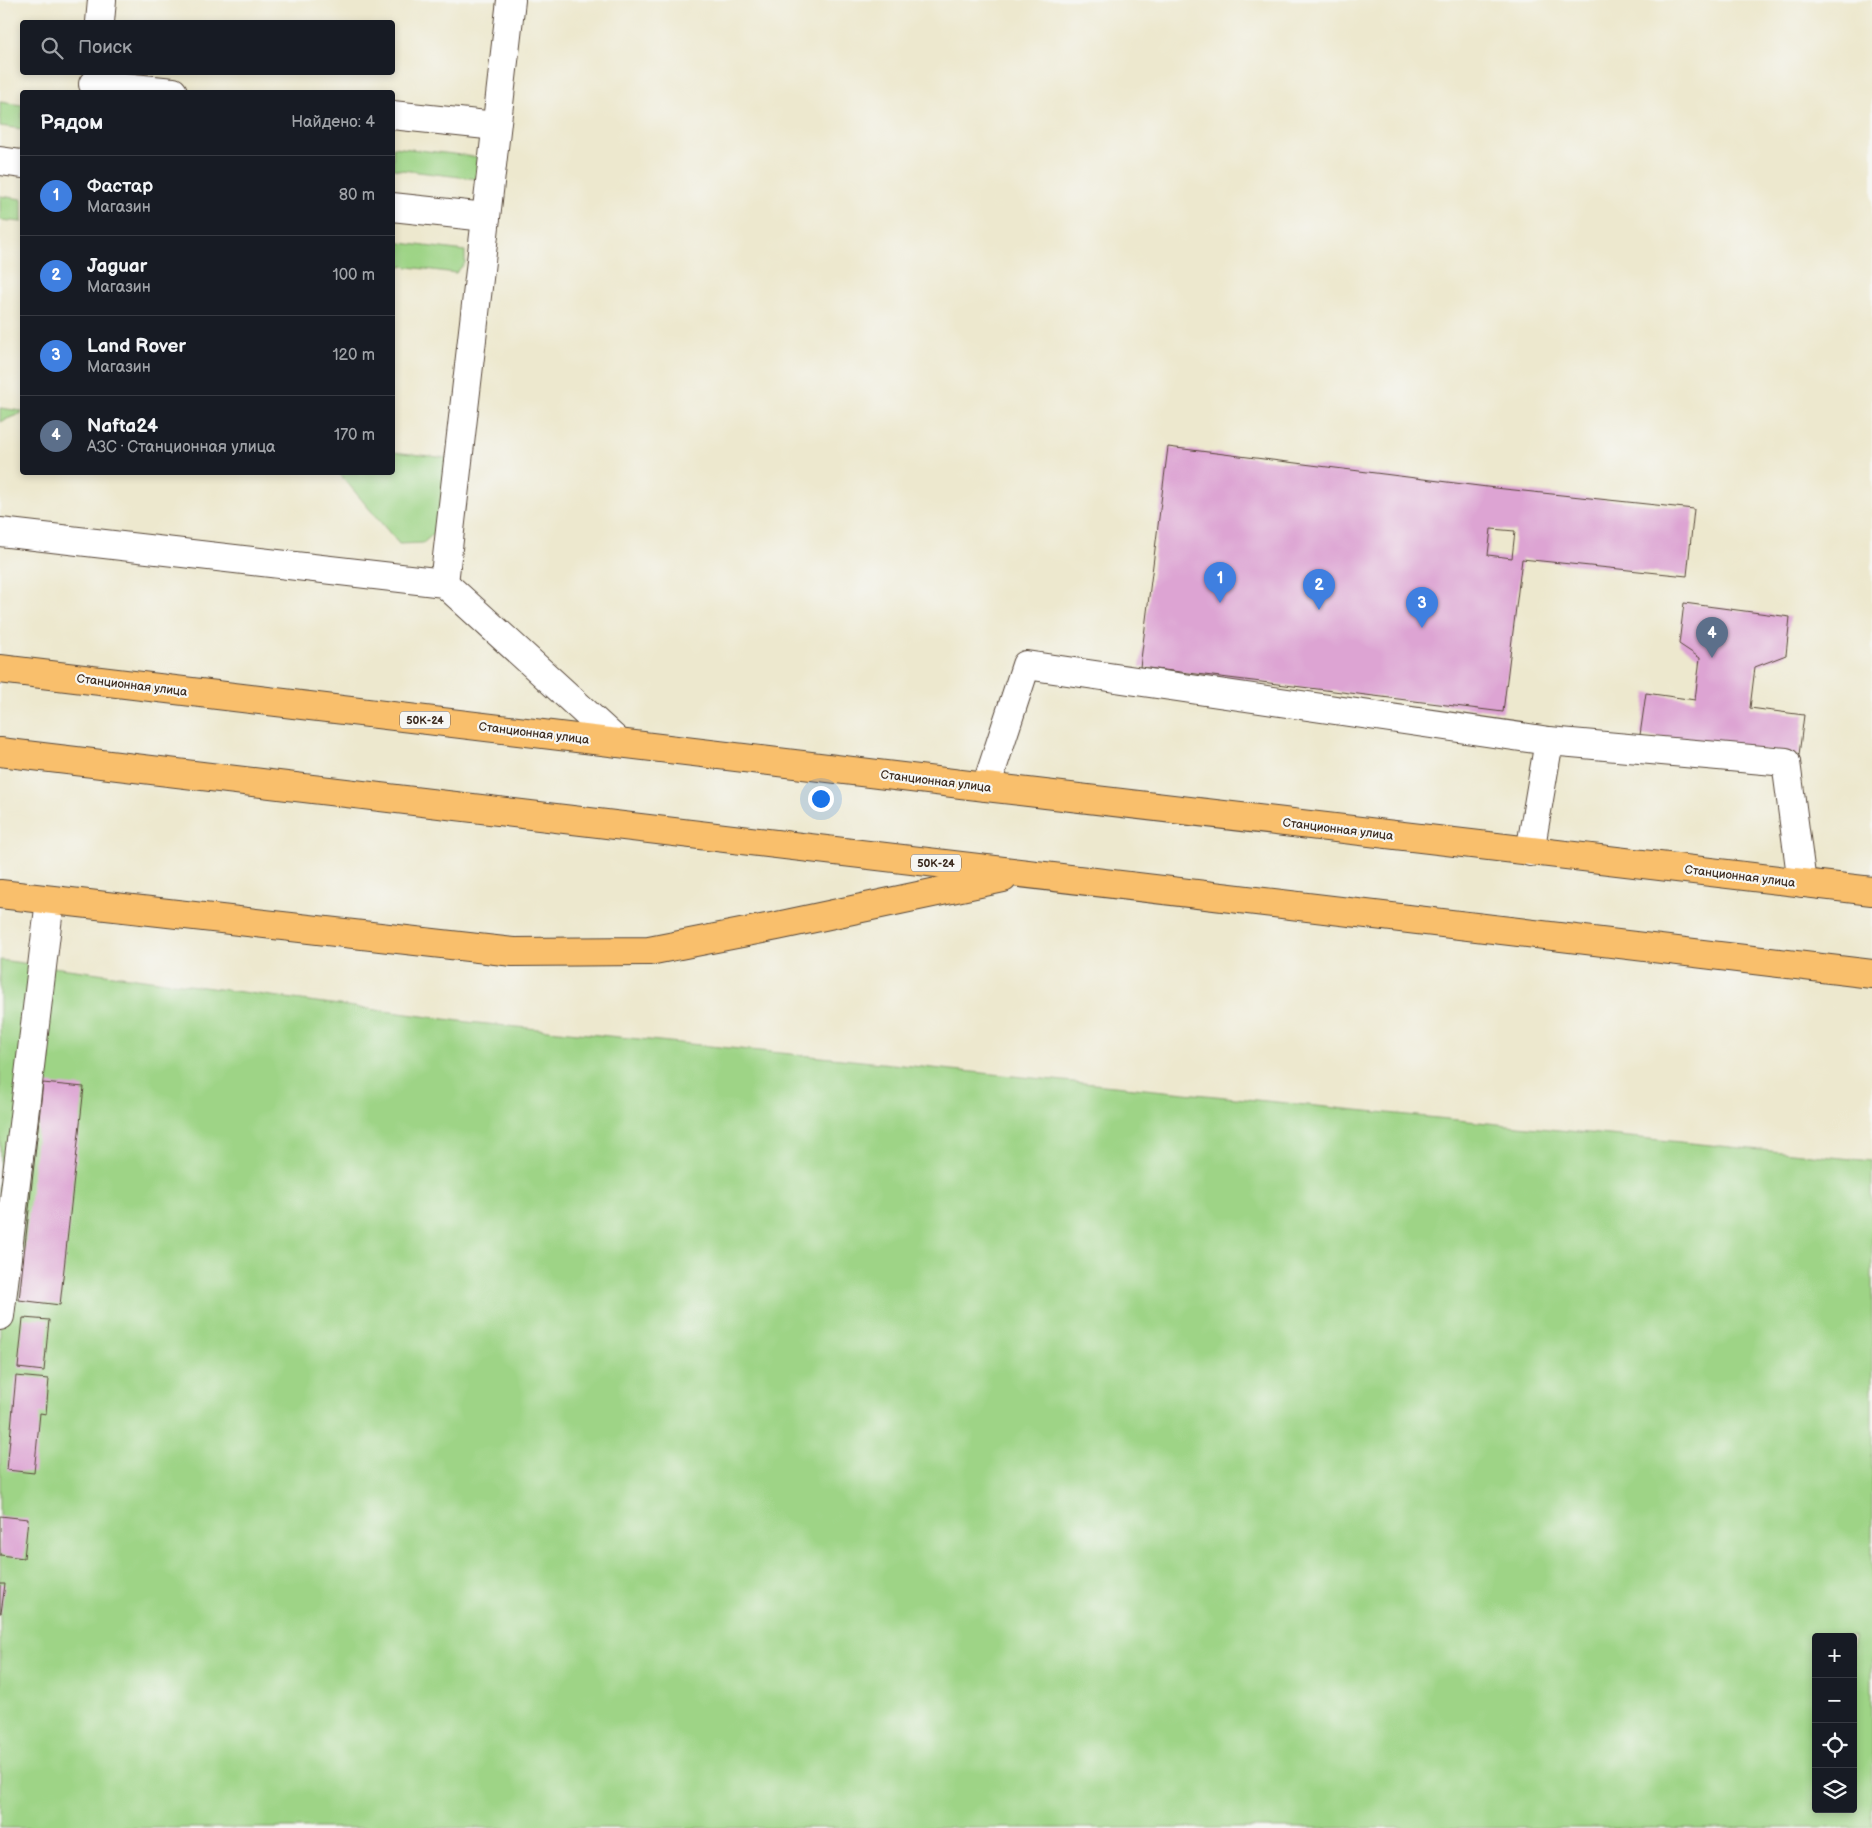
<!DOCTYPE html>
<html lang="ru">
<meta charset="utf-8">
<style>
:root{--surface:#171b24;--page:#20242c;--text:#f1f3f6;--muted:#9ea1a6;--line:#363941;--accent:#1a73e8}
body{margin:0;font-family:"Balsamiq Sans",sans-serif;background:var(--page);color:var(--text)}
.controls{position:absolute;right:15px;bottom:15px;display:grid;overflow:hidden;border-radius:5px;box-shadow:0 2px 8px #0003}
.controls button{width:45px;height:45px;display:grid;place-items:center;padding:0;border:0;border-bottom:1px solid var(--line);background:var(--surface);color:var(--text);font:25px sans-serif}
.you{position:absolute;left:820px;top:798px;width:18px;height:18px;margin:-12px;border:4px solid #fff;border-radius:50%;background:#1a73e8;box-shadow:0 0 0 8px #1a73e833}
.badge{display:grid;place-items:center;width:32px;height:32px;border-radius:50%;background:var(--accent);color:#fff;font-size:16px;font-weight:700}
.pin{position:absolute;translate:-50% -41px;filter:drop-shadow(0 1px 2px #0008)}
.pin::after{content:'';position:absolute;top:26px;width:18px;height:15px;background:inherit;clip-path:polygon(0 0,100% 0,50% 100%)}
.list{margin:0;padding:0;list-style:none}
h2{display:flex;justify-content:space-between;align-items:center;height:65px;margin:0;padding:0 20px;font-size:21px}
h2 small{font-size:16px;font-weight:400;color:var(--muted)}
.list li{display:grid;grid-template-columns:32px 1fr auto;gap:15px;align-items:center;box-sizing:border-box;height:80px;padding:0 20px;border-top:1px solid var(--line)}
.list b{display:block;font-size:19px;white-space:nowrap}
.list p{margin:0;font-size:16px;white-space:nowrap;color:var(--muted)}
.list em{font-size:16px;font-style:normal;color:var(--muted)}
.icon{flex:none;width:28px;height:28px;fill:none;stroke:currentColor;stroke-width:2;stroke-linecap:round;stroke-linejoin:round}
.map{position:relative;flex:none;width:1872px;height:1828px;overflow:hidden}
.search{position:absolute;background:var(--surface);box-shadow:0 2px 8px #0003;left:20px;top:20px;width:375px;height:55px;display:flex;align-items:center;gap:12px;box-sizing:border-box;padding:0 18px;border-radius:5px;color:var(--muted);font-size:19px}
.panel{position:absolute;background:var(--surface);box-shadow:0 2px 8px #0003;left:20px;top:90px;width:375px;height:385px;border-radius:5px}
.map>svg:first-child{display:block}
.green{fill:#9ed486;stroke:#6c7f52;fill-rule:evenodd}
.building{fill:#dda4d3;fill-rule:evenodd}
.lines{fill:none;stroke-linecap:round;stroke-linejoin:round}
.minor-casing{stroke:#564638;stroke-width:30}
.major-casing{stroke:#564638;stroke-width:30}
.minor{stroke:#fff;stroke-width:28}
.major{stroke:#f9bf6c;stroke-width:28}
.labels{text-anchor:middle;stroke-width:4.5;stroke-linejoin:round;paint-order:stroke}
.shield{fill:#f6f6f2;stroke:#73675e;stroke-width:1}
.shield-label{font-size:11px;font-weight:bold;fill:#3b2a1e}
.street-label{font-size:12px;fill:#3b2a1e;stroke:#f6f6f2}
</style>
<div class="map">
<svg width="1872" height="1828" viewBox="0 0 1872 1828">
<rect width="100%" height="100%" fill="#f6f6f2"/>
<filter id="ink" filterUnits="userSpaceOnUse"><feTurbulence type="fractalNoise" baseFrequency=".02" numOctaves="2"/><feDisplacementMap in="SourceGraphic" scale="10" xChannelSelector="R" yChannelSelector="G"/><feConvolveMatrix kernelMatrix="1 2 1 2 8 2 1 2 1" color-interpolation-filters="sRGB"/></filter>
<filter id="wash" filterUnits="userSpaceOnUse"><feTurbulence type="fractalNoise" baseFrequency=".0096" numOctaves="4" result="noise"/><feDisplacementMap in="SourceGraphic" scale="20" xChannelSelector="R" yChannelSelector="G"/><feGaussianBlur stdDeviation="1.12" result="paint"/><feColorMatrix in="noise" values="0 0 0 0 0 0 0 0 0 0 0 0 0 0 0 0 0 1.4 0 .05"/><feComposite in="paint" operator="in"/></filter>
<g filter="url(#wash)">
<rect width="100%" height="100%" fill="#ede8ce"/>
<!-- green -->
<g class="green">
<path d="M0,102L22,105V129L0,126Z"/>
<path d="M393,147L479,157L477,179L393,169Z"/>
<path d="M0,196L22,199V222L0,220Z"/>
<path d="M393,242L465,251V263L456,273L393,265Z"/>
<path d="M0,408L22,411V413L0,422Z"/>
<path d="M393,452L448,458L439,529L423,543L399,544L339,473L392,472Z"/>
<path d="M0,960L467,1022L1872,1161V1828H0ZM1816,1637H1853V1809H1816Z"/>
</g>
<g id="blocks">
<!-- building -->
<g class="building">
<path d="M1168,447L1495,488L1694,509L1687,576L1522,559L1503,712L1140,667ZM1491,529L1515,531L1512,558L1488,555Z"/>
<path d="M1684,603L1790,617L1786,655L1755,667L1750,708L1804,715L1799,755L1640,735L1646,693L1695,700L1700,658L1679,644Z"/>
<path d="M43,1083L84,1087L60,1305L19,1300Z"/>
<path d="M23,1318L49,1320L44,1371L18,1368Z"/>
<path d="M16,1376L49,1379L46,1414L40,1413L34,1473L7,1470Z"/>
<path d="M0,1516L28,1519L24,1558L0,1555Z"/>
<path d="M0,1584H5L1,1613H0Z"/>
</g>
</g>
</g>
<g filter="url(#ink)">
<use href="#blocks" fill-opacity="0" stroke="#564638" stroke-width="1"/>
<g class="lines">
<defs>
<g id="minor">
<path d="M100,22L102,0"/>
<path d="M93,84L173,92"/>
<path d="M392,115L496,126"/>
<path d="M0,161L22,164"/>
<path d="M392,207L486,217"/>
<path d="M0,532L444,583L619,743"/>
<path d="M444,583L511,0"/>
<path d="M986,787L1026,665L1549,741"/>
<path d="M1530,852L1549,741L1786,762L1802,883"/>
<path d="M0,1316L50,900"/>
</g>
<g id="major">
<path d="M0,669L986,787L1872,891"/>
<path d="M0,752L1872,974"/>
<path d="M0,894L513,952L649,951L777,926L1003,878"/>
</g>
</defs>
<!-- minor casing -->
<use href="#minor" class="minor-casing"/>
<!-- major casing -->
<use href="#major" class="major-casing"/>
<!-- minor -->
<use href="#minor" class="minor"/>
<!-- major -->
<use href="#major" class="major"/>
</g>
</g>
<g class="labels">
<!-- shield labels -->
<g class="shield">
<rect x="400" y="711.5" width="50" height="17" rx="4"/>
<rect x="911" y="854.5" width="50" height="17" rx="4"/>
</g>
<g class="shield-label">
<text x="425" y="724">50К-24</text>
<text x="936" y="867">50К-24</text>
</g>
<!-- street labels -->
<g class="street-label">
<text transform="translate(132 685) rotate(7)" y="4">Станционная улица</text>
<text transform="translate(534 733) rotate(7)" y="4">Станционная улица</text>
<text transform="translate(936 781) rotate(7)" y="4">Станционная улица</text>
<text transform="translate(1338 829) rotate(7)" y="4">Станционная улица</text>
<text transform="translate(1740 876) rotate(7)" y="4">Станционная улица</text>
</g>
</g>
</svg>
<div class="controls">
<button>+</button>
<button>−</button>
<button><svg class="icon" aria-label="locate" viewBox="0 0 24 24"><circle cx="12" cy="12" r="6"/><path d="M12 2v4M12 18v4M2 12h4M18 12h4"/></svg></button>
<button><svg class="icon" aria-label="layers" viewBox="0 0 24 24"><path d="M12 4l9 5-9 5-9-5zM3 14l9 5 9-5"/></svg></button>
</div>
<div class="you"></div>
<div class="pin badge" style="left:1220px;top:603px;background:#3f7fe0">1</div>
<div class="pin badge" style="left:1319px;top:610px;background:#3f7fe0">2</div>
<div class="pin badge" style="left:1422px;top:628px;background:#3f7fe0">3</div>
<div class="pin badge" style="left:1712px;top:658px;background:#5c6f8a">4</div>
<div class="search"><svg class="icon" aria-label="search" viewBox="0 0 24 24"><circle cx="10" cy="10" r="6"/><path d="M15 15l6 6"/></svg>Поиск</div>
<section class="panel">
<h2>Рядом<small>Найдено: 4</small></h2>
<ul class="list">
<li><span class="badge" style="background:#3f7fe0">1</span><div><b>Фастар</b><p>Магазин</p></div><em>80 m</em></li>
<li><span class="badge" style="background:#3f7fe0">2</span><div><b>Jaguar</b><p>Магазин</p></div><em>100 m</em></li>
<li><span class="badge" style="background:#3f7fe0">3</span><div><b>Land Rover</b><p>Магазин</p></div><em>120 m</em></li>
<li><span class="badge" style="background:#5c6f8a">4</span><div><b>Nafta24</b><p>АЗС · Станционная улица</p></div><em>170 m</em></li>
</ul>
</section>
</div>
